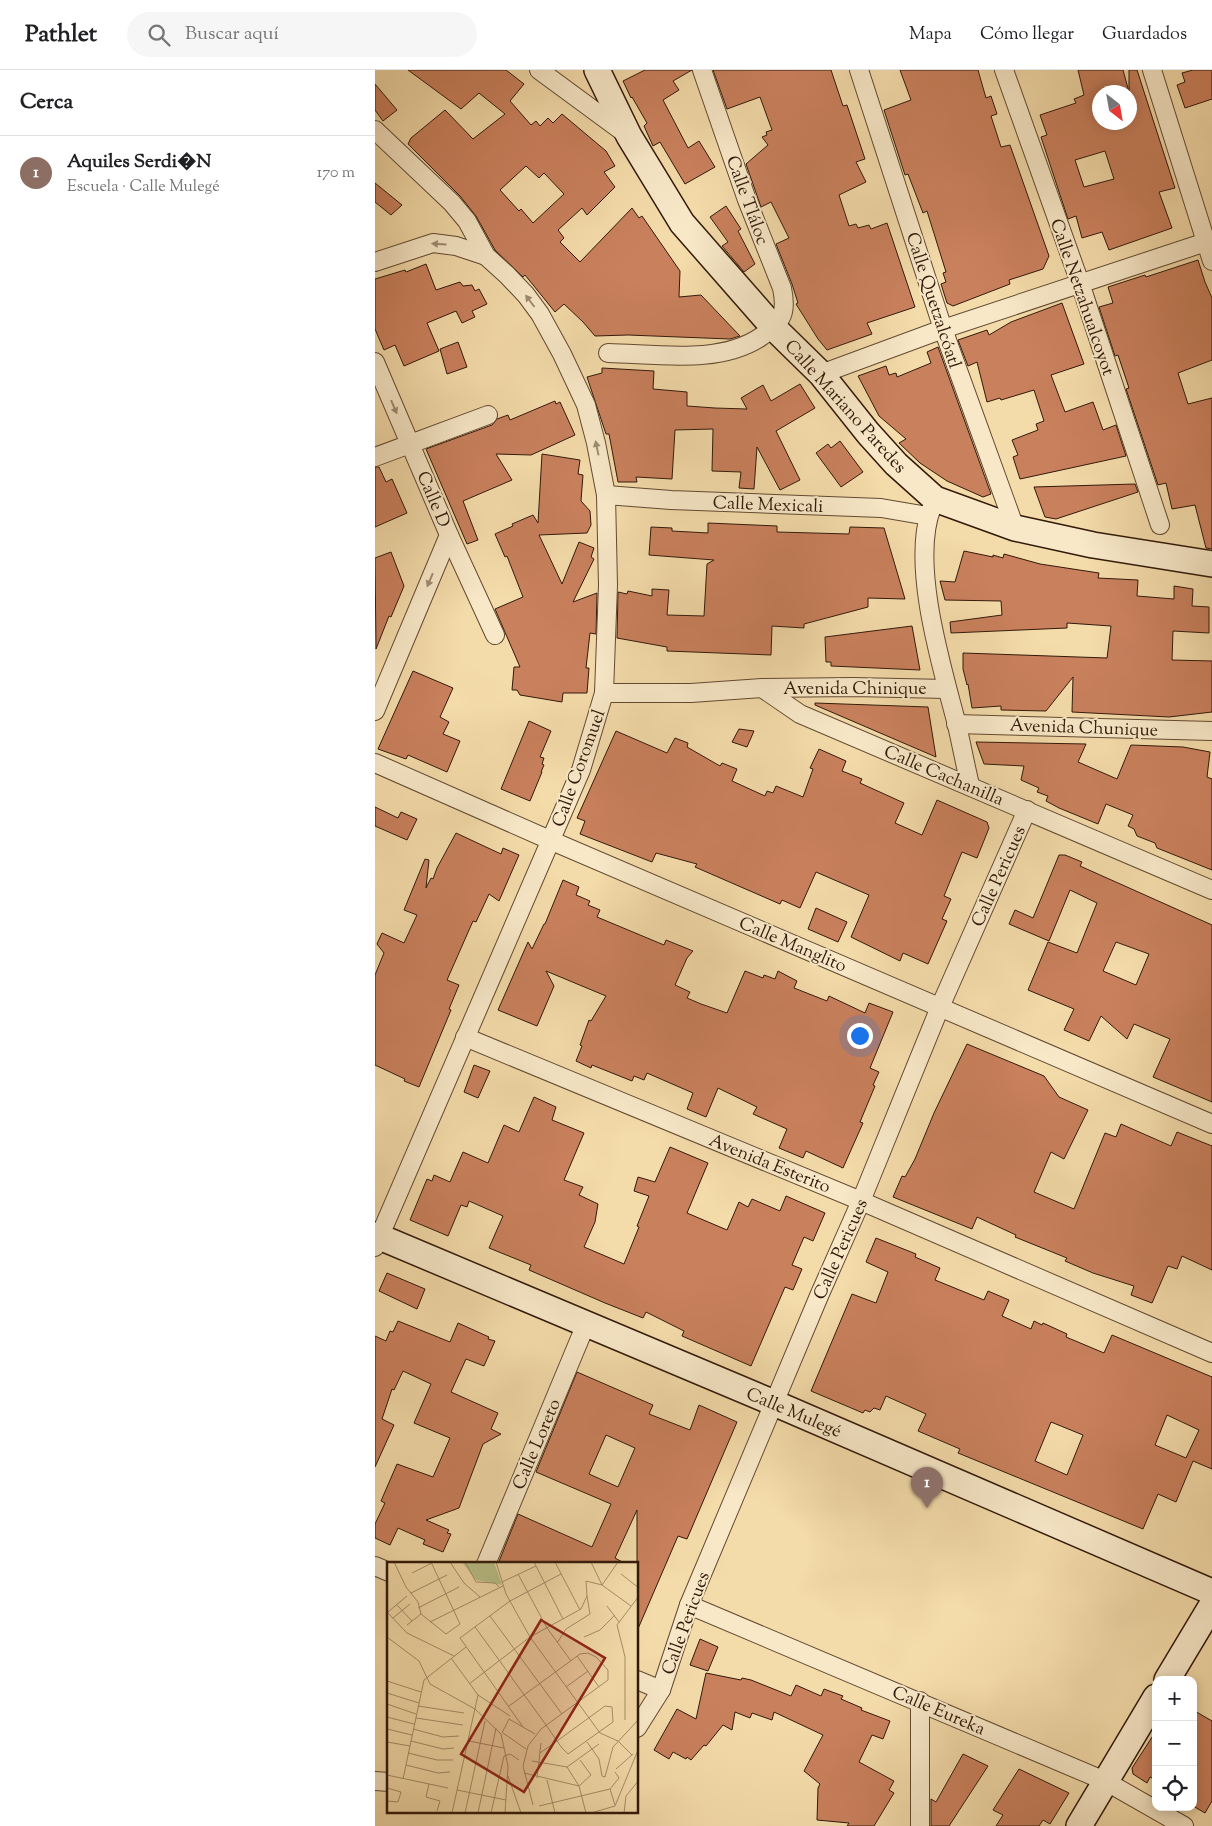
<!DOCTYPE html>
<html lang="es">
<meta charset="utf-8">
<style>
:root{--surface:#fff;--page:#f6f6f6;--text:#202124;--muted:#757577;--line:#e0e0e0;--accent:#111827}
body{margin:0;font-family:"Sorts Mill Goudy",serif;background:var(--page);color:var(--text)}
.controls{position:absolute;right:15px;bottom:15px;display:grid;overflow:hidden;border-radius:10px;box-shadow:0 2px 12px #0003}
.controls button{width:45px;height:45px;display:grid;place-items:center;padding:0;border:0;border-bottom:1px solid var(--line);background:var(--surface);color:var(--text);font:25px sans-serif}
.compass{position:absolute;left:717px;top:15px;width:45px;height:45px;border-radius:50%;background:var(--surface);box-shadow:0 2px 12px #0003;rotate:149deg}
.you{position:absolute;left:484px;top:965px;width:18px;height:18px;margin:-12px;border:4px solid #fff;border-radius:50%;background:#1a73e8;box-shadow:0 0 0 8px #1a73e833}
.badge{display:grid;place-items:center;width:32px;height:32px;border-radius:50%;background:var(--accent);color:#fff;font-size:16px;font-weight:700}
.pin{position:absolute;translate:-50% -41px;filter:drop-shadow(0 1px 2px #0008)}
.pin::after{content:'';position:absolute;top:26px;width:18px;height:15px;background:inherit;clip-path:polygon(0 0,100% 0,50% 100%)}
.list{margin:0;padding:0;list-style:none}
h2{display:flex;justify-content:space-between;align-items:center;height:65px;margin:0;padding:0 20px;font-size:21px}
h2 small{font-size:16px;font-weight:400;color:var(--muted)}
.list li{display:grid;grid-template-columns:32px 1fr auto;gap:15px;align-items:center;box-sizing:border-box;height:75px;padding:0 20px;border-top:1px solid var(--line)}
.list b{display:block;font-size:19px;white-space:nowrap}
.list p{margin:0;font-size:16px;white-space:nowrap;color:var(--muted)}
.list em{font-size:16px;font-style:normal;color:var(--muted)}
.icon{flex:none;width:28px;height:28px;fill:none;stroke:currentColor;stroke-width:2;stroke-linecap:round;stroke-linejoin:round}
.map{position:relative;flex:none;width:837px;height:1756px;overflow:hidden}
header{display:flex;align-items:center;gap:30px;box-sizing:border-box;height:70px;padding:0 25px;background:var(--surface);border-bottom:1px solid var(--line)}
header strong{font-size:24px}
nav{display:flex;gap:28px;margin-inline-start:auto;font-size:18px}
.search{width:350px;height:45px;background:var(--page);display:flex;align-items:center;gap:12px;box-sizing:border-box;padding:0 18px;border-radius:28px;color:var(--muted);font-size:19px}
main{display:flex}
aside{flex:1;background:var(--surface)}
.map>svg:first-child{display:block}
.building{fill:#c9805d;stroke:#321909;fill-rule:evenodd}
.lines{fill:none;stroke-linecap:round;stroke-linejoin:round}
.street-casing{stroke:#624a31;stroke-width:20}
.secondary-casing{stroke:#321909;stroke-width:28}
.street{stroke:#f8e8c8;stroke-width:18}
.secondary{stroke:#f8e8c8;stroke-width:25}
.oneway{fill:#9f8b72}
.labels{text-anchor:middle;stroke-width:4;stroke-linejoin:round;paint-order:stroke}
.street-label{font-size:18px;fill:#321909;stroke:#f8e8c8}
.inset-road{fill:none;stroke:#a68d6a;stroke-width:1}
.view{fill:#8f2418;fill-opacity:0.15;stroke:#8f2418;stroke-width:2.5}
.inset-edge{fill:none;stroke:#321909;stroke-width:2.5}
</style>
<header>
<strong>Pathlet</strong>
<div class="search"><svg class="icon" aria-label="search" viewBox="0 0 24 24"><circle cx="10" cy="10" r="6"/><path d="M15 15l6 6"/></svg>Buscar aquí</div>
<nav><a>Mapa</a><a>Cómo llegar</a><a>Guardados</a></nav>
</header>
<main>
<aside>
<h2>Cerca<small></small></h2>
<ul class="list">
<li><span class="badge" style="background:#8d6e63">1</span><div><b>Aquiles Serdi�N</b><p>Escuela · Calle Mulegé</p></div><em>170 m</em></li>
</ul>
</aside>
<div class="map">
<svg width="837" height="1756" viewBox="0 0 837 1756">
<rect width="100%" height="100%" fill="#f4dbaa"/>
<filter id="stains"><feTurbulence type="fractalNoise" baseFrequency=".004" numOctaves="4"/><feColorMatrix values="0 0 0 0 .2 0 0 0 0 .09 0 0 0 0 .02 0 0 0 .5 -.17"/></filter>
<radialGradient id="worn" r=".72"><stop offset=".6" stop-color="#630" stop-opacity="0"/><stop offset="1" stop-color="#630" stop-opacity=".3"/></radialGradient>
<!-- building -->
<g class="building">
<path d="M33,0H131L149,14L135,31L156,55L161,51L165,56L173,48L178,53L187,44L231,81L240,96L229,102L240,117L212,145L207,138L183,160L189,168L185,172L205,192L257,138L264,148L267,146L305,201L304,227L326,225L365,266L355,269L253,265L220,266L208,252L189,234L180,242L150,205L148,207L120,180L101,146L85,126L33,74L36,68L70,40L98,69L130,44L104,23L86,39ZM151,96L164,108L169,103L189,124L158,153L146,139L144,141L125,120Z"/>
<path d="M270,0H317L298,11L304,20L288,30L313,78L324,71L340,97L310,114L285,72L278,76L269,56L272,53L257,27L256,28L248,11Z"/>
<path d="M338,0H456L468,36L472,35L490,89L481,92L491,112L464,125L474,156L481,154L483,158L494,155L496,159L512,153L540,237L492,253L497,264L452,280L443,269L421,234L423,233L417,214L401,174L414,168L396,132L386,137L371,94L393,75L387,67L392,65L391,62L397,60L385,27L352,39Z"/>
<path d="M525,0H603L611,28L616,26L622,44L616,46L626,77L635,75L674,186L668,199L634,210L635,214L578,236L572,233L566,214L571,212L568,203L571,202L552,141L548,143L533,104L530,105L509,40L536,30Z"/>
<path d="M703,0H748L754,22H724V52H754V0H762L800,118L784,122L797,158L734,180L727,162L707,168L701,146L693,149L666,67L672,65L665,45L701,33L699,29L709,25ZM730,81L739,109L709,117L700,90Z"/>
<path d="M818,0H837V29L810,38L802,15L810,12L807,3Z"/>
<path d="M0,14L22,40L8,51L0,40Z"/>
<path d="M0,113L27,135L16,145L0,132Z"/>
<path d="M351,136L366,159L363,161L380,194L369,202L347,176L353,172L335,147Z"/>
<path d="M823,190L830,212L837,228V290L803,303L813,334L837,328V479L831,478L820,435L797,439L791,413L783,415L751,319L754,318L743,285L740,286L724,237L738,233L733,217L770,205L771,207Z"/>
<path d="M51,194L61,220L85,212L88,216L97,215L100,221L104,219L112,234L97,241L100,247L87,253L81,241L52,253L64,281L29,296L20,275L9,280L0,259V209L30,200L31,202Z"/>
<path d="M687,233L709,294L676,305L690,342L718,332L728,360L741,355L751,386L645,409L638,387L643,385L637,370L663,360L661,354L669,351L659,320L626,330L625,328L612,332L602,292L593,296L583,270L612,260L614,265L636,252Z"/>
<path d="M83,272L92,297L72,304L65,279Z"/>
<path d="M563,277L616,424L608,427L572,411L545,393L524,373L531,369L504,346L483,306L511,296L514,305L521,303L522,307L556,293L552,282Z"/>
<path d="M227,298L279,301L278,319L312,322V336L340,338L372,339L366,328L388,315L396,331L425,314L440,338L401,361L425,410L405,420L382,377L379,419L364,418L366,402L337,401L338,359L300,360L297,409L261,407L262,412H243L234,364H231L212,307L227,303Z"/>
<path d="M180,331L181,334L185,332L200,365L156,385L121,384L137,410L88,431L103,470L92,474L51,379L117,355L122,349L133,345L135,350Z"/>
<path d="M465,371L488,402L466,417L441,383L453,374L456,378Z"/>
<path d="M167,384L205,390L203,404L208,405L206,431L215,441L216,455L212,463L164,465L187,514L204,472L219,478L216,487L219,489L198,532L222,523L221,564L215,563L211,598H214L212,623H188L187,632L145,625L142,620H137L139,597H145L120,539L148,527L132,486L130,487L120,464L138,456L137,454L158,445L163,453Z"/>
<path d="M0,397H4L11,412L17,409L32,443L0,457Z"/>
<path d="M760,414L763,422L681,449L670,447L659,417Z"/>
<path d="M333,453L402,456V462L474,464L475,457L509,458L530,529L493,528V537L429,554V558L397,556L396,585L292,581V577L242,568L243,522L252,524L253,521L277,526V519L294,520L292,545L329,546L332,494L339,490L274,485L276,457L297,458V461L333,463Z"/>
<path d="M589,481L618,487V485L628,488L629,484L665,494L724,503L723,508L763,510L762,526L799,529V516L818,519L817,536L834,537V563L798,561L797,590L837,591V642L794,647L697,642L698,607L671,641L626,640V636L597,638L593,614L592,615L588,599V583L732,588L736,556L692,553V558L576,563L575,552L627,545L626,531L570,530L565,511L580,512Z"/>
<path d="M16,482L29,516L16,547L14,546L1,579L0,488Z"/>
<path d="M537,556L545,600L456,596V592H451L450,567Z"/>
<path d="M38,601L78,618L65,647L74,652L68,664L85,671L72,702L33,685L31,689L3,679Z"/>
<path d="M440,633L553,637L561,687L440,635Z"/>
<path d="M154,651L176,661L165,687L169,688L167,694L169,695L166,702H167L155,731L126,719Z"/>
<path d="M364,659L379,661L372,677L357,672Z"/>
<path d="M241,661L292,683L300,668L313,673L312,677L345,696L347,693L362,699L357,711L390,726L392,721L398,723L401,716L428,727L438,699L435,698L444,679L471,691L467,701L487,709L485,713L529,733L520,753L547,765L562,730L612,752L614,758L602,788L587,782L569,826L576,829L567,849L572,851L553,894L528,883L525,891L476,867L494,825L441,802L425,838L407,830L405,834L320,797L322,794L281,783L277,792L205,764L210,751L202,748Z"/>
<path d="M601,672L711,674L703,692L742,709L756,675L808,677L835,682L832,707L837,709V800L782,778L780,773L762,766L759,759L753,756L758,745L731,734L723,754L684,738L671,731L673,726L662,722L664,718L646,710L649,696L609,694Z"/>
<path d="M0,737L23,748L26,742L42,749L32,770L0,756Z"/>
<path d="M81,763L126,784L128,778L144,785L124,831L114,824L101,852L98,851L72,910L84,915L74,939L76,940L44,1017L29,1011L30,1009L0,995V905L9,883L2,874L7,863L29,873L42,845L29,840L50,789L54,790L51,818L56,808L58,809L62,798Z"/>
<path d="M684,785H690L707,792L705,796L837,855V1032L778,1007L795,969L759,954L752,969L726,946L714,971L689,960L699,939L653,920L673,872L702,883L722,833L695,820L674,871L634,854L640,840L658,848ZM741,872L774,884L761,915L728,901Z"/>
<path d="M188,810L204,817L201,825L215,831L213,835L225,840L222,847L289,875L291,870L318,881L312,888L300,915L315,922L312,928L326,934L352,943L370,901L388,908L389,905L400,909L403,901L422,911L419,918L452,931L454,926L490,943L494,933L518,942L495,998L504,1002L498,1015L500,1016L485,1052L488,1053L468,1098L431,1081L428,1088L404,1078L412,1059L378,1044L382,1037L343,1018L331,1047L312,1039L318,1023L272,1003L269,1010L259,1006L257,1011L217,995L216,998L201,991L207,976L205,975L214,950L216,951L231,926L171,901L179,916L162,956L123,940L153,872L157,879L169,854H170Z"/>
<path d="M441,838L472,852L463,872L433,859Z"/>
<path d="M592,974L669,1006L684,1027L713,1040L689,1089L676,1082L659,1122L699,1139L730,1063L741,1067L746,1054L796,1076L802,1062L837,1076V1200L807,1186L802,1199L793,1196L777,1233L756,1225L759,1216L718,1203L690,1191L692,1188L640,1167L641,1165L602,1147L597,1159L518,1127L527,1106L530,1107L540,1089L559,1043Z"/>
<path d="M99,995L115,1001L103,1028L89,1022Z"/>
<path d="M159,1027L181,1037L177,1050L209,1063L189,1110L208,1117L204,1125L223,1134L220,1152L209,1177L249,1194L264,1157L262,1156L274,1126L259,1121L263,1107L280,1112L295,1077L333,1093L312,1143L352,1160L364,1132L373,1137L377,1129L405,1141L411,1126L450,1143L438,1171L429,1167L417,1195L427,1199L418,1220L410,1217L376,1296L307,1266L309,1261L271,1242L268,1248L230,1233L154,1200L156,1195L114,1178L128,1146L94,1131L92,1137L86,1135L73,1166L35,1150L52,1109L57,1111L59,1105L75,1112L88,1082L113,1093L129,1055L144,1062Z"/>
<path d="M501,1168L541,1184L540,1187L565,1198L560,1210L609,1230L613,1221L634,1230L627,1246L656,1259L659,1251L667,1255L668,1253L692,1264L691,1267L729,1283L737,1265L837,1307V1399L818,1391L801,1432L783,1424L768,1459L583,1383L585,1379L543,1361L551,1344L511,1326L505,1340L499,1338L495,1342L490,1340L488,1343L436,1321L477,1224L501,1233L513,1202L491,1192ZM792,1345L824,1360L811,1388L780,1375ZM676,1352L708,1365L692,1405L660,1391Z"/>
<path d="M12,1203L50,1219L42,1239L4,1221Z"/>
<path d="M23,1251L75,1272L83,1253L114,1267L113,1269L120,1271L109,1296L91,1289L76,1322L123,1343L116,1359L126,1364L108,1374L84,1438L51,1450L74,1460L72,1463L76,1464L68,1482L48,1474L50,1470L23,1458L15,1475L0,1468V1454L10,1433L6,1431L22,1394L58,1407L75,1368L39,1353L56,1314L28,1301L19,1320L17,1319L7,1349L19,1355L0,1397V1266L11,1271L15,1261L18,1262Z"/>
<path d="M202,1302L278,1335L274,1344L315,1360L324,1335L362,1352L312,1469L303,1466L262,1561V1440L240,1488L251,1494H123L143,1444L217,1477L236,1434L161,1402ZM231,1365L260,1378L243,1417L214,1404Z"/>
<path d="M325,1569L343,1577L333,1601L315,1595Z"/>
<path d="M331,1603L366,1610L367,1608L376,1610L416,1626L421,1615L446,1626L449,1619L468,1626L466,1629L487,1638L486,1640L515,1651L508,1669L497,1665L484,1692L519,1711L514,1720L519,1723L499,1756H472L474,1753L442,1750L443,1718L445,1714L429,1701L448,1665L399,1642L397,1650L377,1643L375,1648L360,1642L357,1660L348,1655L331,1676L329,1675L316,1690L312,1687L311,1689L298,1682L294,1689L279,1680L302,1639L321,1649Z"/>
<path d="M818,1640L837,1651V1731L830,1743L818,1736Z"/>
<path d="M781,1661V1710L775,1707L772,1713L758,1704L757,1698Z"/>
<path d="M588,1684L613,1696L574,1756H556V1729L561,1732Z"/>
<path d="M644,1699L694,1723L675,1754L668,1750L664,1756H621L628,1745L618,1740Z"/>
</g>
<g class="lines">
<defs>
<g id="street">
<path d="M164,0L251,64"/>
<path d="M484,0L568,259L640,458"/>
<path d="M629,0L705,213L785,455"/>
<path d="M777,0L837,191"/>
<path d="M0,60L77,133L92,151L111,186L132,205L151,225L165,244L187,284L211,335L221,373L231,425L233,515L229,623L206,700L0,1177"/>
<path d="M0,192L58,173L81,176L111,186"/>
<path d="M233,283C282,284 346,295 387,266C408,252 412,242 407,218L372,130L327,0"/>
<path d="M0,292L74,465L120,565"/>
<path d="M446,304L568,259L831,172"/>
<path d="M0,387L113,345"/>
<path d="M231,425L296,430L506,438L553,446"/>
<path d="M557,437C535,492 566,594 581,651C586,672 590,694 595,715"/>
<path d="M387,618L425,644L837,820"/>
<path d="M229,623H316L387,618L478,617L572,619"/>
<path d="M0,641L74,465"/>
<path d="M581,654L837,661"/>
<path d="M0,693L177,771L837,1054"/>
<path d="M90,967L486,1131L837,1283"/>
<path d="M111,1494L211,1254"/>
<path d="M0,1496L14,1502"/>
<path d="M314,1535L730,1711L809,1756"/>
<path d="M262,1610L286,1620"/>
<path d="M262,1658L286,1620L314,1535L444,1226L486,1131L565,937L652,740"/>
<path d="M0,1711L14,1712"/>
<path d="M545,1756V1631"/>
</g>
<g id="secondary">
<path d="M222,0L254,66L307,153L399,258L446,304L493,363L521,394L560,429L640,458L718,475L837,494"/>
<path d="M0,1165L399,1333L837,1522"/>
<path d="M792,1610L837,1535"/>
<path d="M704,1756L781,1627"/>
</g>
</defs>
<!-- street casing -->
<use href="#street" class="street-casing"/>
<!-- secondary casing -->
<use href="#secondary" class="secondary-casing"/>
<!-- street -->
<use href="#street" class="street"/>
<!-- secondary -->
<use href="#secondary" class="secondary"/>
</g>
<!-- one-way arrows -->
<defs><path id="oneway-solid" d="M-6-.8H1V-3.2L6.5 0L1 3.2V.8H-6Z" transform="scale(1.25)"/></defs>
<g class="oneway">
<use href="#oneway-solid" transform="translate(64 174) rotate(-177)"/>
<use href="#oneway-solid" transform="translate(155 231) rotate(-127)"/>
<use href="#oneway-solid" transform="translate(19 337) rotate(67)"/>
<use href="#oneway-solid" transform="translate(222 378) rotate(-102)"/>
<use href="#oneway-solid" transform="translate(55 510) rotate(113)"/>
</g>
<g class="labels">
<!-- street labels -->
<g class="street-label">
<text transform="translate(373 130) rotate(70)" y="6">Calle Tláloc</text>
<text transform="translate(708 227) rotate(71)" y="6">Calle Netzahualcoyot</text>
<text transform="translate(559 230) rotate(72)" y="6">Calle Quetzalcóatl</text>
<text transform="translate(471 336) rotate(48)" y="6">Calle Mariano Paredes</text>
<text transform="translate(59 429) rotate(67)" y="6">Calle D</text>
<text transform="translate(393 434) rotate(2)" y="6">Calle Mexicali</text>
<text x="480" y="624">Avenida Chinique</text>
<text transform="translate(709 657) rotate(2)" y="6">Avenida Chunique</text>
<text transform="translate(203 698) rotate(-70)" y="6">Calle Coromuel</text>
<text transform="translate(569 705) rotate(23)" y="6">Calle Cachanilla</text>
<text transform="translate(623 806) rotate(-66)" y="6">Calle Pericues</text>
<text transform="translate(418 874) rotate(23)" y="6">Calle Manglito</text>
<text transform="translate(395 1093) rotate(22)" y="6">Avenida Esterito</text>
<text transform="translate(465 1179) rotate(-66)" y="6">Calle Pericues</text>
<text transform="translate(419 1342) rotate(23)" y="6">Calle Mulegé</text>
<text transform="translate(161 1374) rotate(-67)" y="6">Calle Loreto</text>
<text transform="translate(310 1553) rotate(-70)" y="6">Calle Pericues</text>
<text transform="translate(564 1640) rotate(23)" y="6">Calle Eureka</text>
</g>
</g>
<!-- overview -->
<g transform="translate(12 1492)">
<rect width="251" height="251" fill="#f4dbaa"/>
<path d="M75,0H107L115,23L89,18Z" fill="#bac089"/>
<path class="inset-road" d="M7,0L19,25L31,40L34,52L59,72L73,62L44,0M63,0L77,21L93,35M78,0L89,20L108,21L112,25M109,0L119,32L143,75L213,171L231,179L245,193M147,0L176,57M168,0L193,48M204,0L215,23L244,44M25,11L45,1M131,12L160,66L184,99M234,12L252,26M115,20L149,4M24,31L60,13M10,43L25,59M220,44L232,60M31,46L72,25M0,50L20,71L67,94M1,50L20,34M103,54L175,152M6,56L23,42M43,60L116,24M20,63L34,52M88,65L112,98L159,163L170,179L175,186L181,192L226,160L225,145L218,144L170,179L153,191M0,75L32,99L43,122L88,147L114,172L121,204L118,251M197,75L213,68L228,53M170,81L179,67L203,52L200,34M190,94L212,125M64,96L91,133L123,154M0,119L34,130M82,122L143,75L194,47L200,34L199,19L215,23L231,0M179,125L201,109M0,131L32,141M0,142L29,152M31,144L77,151M122,144L193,92L201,91L209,95L221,108V118L154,167L141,184L136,204L146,243M0,155L27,162M29,156L76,163M122,157L148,172M238,158V95L230,63L252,34M136,165L73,76L123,39L174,12M0,167L25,173M26,167L56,175L72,174M115,171L122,157M116,171L139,187M24,179L56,187L67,186M82,179L117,186M0,180L23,184M200,180L212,197L215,214L218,215L226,185L252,157M21,191L50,198H66M145,199L180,205M19,203L51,211L63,210M180,205L192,224L199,251M180,205L212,182M229,207L246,192M137,211L192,224M0,213L61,226M121,214L134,251M150,216L154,181M16,217L37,118L79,85M160,218L168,251M42,222L39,235L53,239L50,249M192,224L204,213L193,198M0,226L14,230L11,240L0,239M223,227L228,243M70,228L119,238M152,244L223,227L232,216L228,210M65,251L91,133M78,251L98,159M91,251L109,166M104,251L117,194L123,192L132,198M204,251L228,244L251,188M237,251L239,234L252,218"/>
<path class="view" d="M154,58L218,96L137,230L74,192Z"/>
<rect width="251" height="251" class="inset-edge"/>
</g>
<rect width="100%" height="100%" filter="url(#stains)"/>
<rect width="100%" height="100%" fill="url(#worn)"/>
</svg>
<div class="controls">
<button>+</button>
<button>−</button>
<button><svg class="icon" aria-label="locate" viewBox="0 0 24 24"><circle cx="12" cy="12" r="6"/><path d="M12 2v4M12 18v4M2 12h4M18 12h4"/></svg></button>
</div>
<svg class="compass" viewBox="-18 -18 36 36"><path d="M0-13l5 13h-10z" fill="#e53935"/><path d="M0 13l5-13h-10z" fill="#757577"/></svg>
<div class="you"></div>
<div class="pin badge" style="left:552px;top:1438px;background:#8d6e63">1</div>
</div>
</main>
